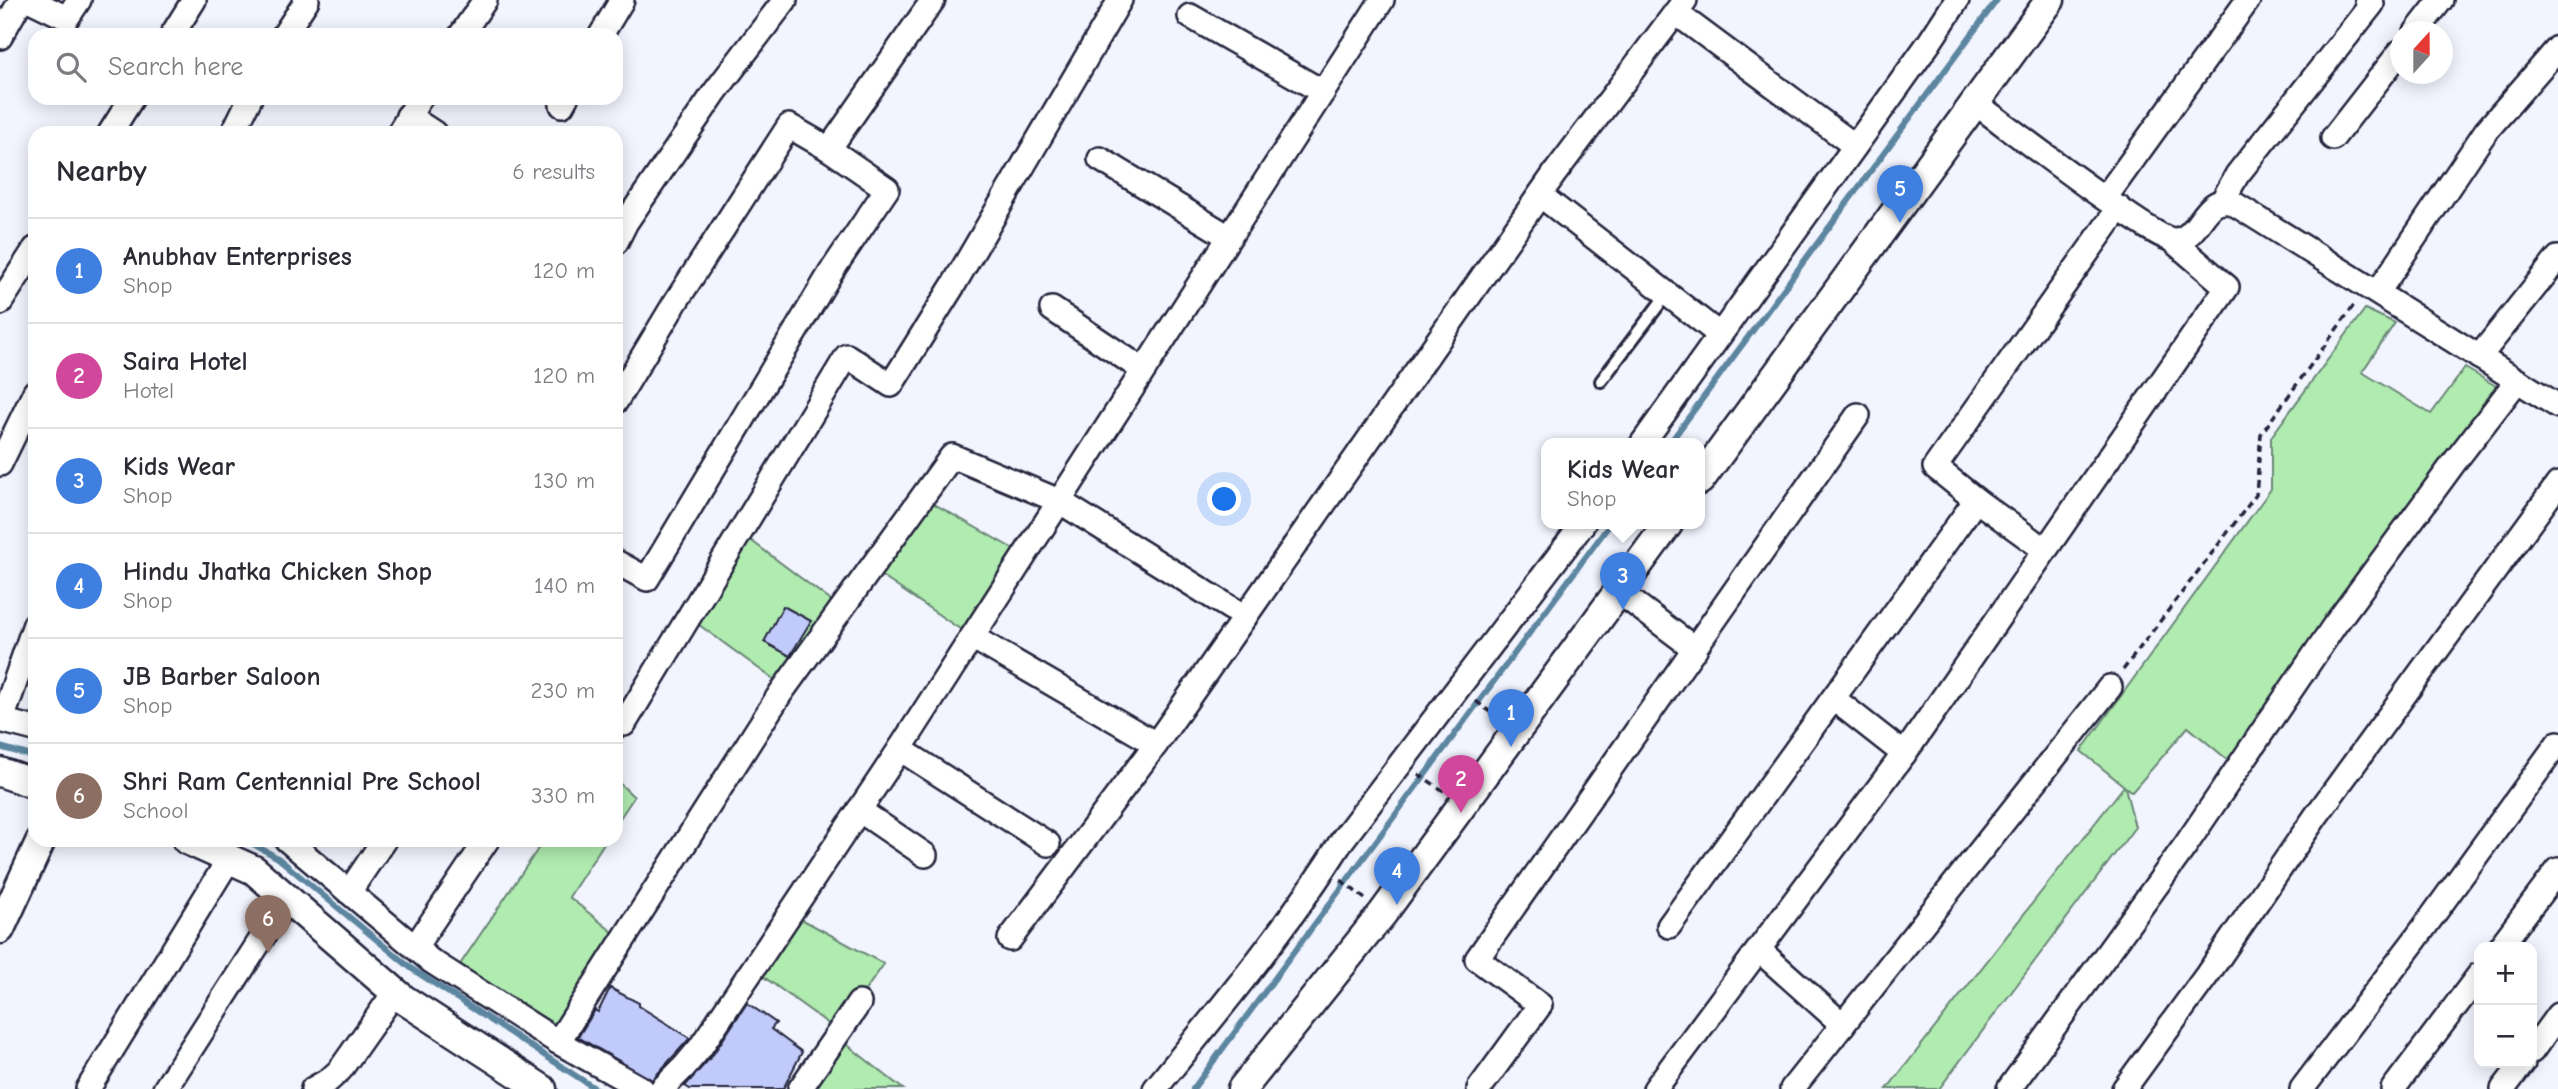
<!DOCTYPE html>
<meta charset="utf-8">
<style>
:root{--surface:#fff;--page:#f7f7f7;--text:#2b2b33;--muted:#7c7c81;--line:#e1e1e2;--accent:#111827}
body{margin:0;font-family:"Comic Neue",sans-serif;background:var(--page);color:var(--text)}
.controls{position:absolute;right:21px;bottom:21px;display:grid;overflow:hidden;border-radius:14px;box-shadow:0 4px 18px #0003}
.controls button{width:63px;height:63px;display:grid;place-items:center;padding:0;border:0;border-bottom:2px solid var(--line);background:var(--surface);color:var(--text);font:35px sans-serif}
.compass{position:absolute;left:2390px;top:21px;width:63px;height:63px;border-radius:50%;background:var(--surface);box-shadow:0 4px 18px #0003;rotate:21deg}
.you{position:absolute;left:1225px;top:500px;width:24px;height:24px;margin:-18px;border:5px solid #fff;border-radius:50%;background:#1a73e8;box-shadow:0 0 0 10px #1a73e833}
.badge{display:grid;place-items:center;width:46px;height:46px;border-radius:50%;background:var(--accent);color:#fff;font-size:23px;font-weight:700}
.pin{position:absolute;translate:-50% -58px;filter:drop-shadow(0 2px 4px #0008)}
.pin::after{content:'';position:absolute;top:37px;width:24px;height:21px;background:inherit;clip-path:polygon(0 0,100% 0,50% 100%)}
.popup{position:absolute;left:1541px;top:438px;width:164px;height:91px;box-sizing:border-box;display:grid;place-content:center;border-radius:14px;background:var(--surface);filter:drop-shadow(0 2px 5px #0005);font-size:23px;white-space:nowrap;color:var(--muted)}
.popup b{font-size:26px;color:var(--text)}
.popup::after{content:'';position:absolute;left:50%;top:100%;margin-left:-14px;border:14px solid transparent;border-top-color:var(--surface)}
.list{margin:0;padding:0;list-style:none}
h2{display:flex;justify-content:space-between;align-items:center;height:91px;margin:0;padding:0 28px;font-size:30px}
h2 small{font-size:23px;font-weight:400;color:var(--muted)}
.list li{display:grid;grid-template-columns:46px 1fr auto;gap:21px;align-items:center;box-sizing:border-box;height:105px;padding:0 28px;border-top:2px solid var(--line)}
.list b{display:block;font-size:26px;white-space:nowrap}
.list p{margin:0;font-size:23px;white-space:nowrap;color:var(--muted)}
.list em{font-size:23px;font-style:normal;color:var(--muted)}
.icon{flex:none;width:38px;height:38px;fill:none;stroke:currentColor;stroke-width:2;stroke-linecap:round;stroke-linejoin:round}
.map{position:relative;flex:none;width:2558px;height:1089px;overflow:hidden}
.search{position:absolute;background:var(--surface);box-shadow:0 4px 18px #0003;left:28px;top:28px;width:595px;height:77px;display:flex;align-items:center;gap:18px;box-sizing:border-box;padding:0 24px;border-radius:21px;color:var(--muted);font-size:26px}
.panel{position:absolute;background:var(--surface);box-shadow:0 4px 18px #0003;left:28px;top:126px;width:595px;height:721px;border-radius:21px}
.map>svg:first-child{display:block}
.green{fill:#b0ebb0;stroke:#698676;stroke-width:2}
.lines{fill:none;stroke-linecap:round;stroke-linejoin:round}
.stream{stroke:#5c86a0;stroke-width:6}
.building{fill:#c0cafb;stroke:#22223b;stroke-width:2}
.service-casing{stroke:#22223b;stroke-width:16}
.minor-casing{stroke:#22223b;stroke-width:28}
.tertiary-casing{stroke:#22223b;stroke-width:33}
.path{stroke:#22223b;stroke-width:3.5;stroke-dasharray:7 5;stroke-linecap:butt}
.service{stroke:#fff;stroke-width:10}
.minor{stroke:#fff;stroke-width:23}
.tertiary{stroke:#fff;stroke-width:28}
</style>
<div class="map">
<svg width="2558" height="1089" viewBox="0 0 2558 1089">
<rect width="100%" height="100%" fill="#f2f4fe"/>
<filter id="ink" filterUnits="userSpaceOnUse"><feTurbulence type="fractalNoise" baseFrequency=".0143" numOctaves="2"/><feDisplacementMap in="SourceGraphic" scale="14" xChannelSelector="R" yChannelSelector="G"/><feConvolveMatrix kernelMatrix="1 2 1 2 8 2 1 2 1" color-interpolation-filters="sRGB"/></filter>
<g filter="url(#ink)">
<!-- green -->
<g class="green">
<path d="M2365,309L2395,323L2362,372L2431,414L2465,368L2496,386L2228,760L2188,727L2132,792L2125,787L2135,827L1939,1089H1887L2124,786L2081,751L2271,489V437Z"/>
<path d="M922,497L1024,555L972,637L871,569Z"/>
<path d="M745,536L834,603L801,659L773,679L691,619Z"/>
<path d="M616,780L634,797L616,824Z"/>
<path d="M544,840H606L569,897L614,933L558,1032L453,975Z"/>
<path d="M794,915L884,964L837,1030L757,972Z"/>
<path d="M840,1039L903,1089H813Z"/>
</g>
<g class="lines">
<!-- stream -->
<g class="stream">
<path d="M1669,444L1997,0"/>
<path d="M0,747L35,757"/>
<path d="M246,840L278,858L412,969L596,1089"/>
<path d="M1193,1089L1610,524"/>
</g>
</g>
<!-- building -->
<g class="building">
<path d="M783,606L811,621L790,656L764,642Z"/>
<path d="M610,988L639,1003V1006L690,1038L652,1080L578,1037L595,1010L598,1012Z"/>
<path d="M747,1003L776,1023L771,1029L802,1052L783,1089H690L685,1086L712,1056Z"/>
</g>
<g class="lines">
<defs>
<path id="service" d="M1601,381L1667,294"/>
<g id="minor">
<path d="M30,0L67,18L79,0"/>
<path d="M1676,13L1855,146"/>
<path d="M1190,16L1323,92"/>
<path d="M2416,32L2441,0"/>
<path d="M172,35L194,0"/>
<path d="M284,35L307,0"/>
<path d="M461,35L485,0"/>
<path d="M601,35L622,0"/>
<path d="M0,37L21,0"/>
<path d="M1975,103C2003,123 2152,239 2174,240C2201,240 2203,193 2233,203L2558,406"/>
<path d="M562,105L566,98"/>
<path d="M408,116L434,133"/>
<path d="M110,133L132,98"/>
<path d="M233,133L250,98"/>
<path d="M399,133L420,98"/>
<path d="M2333,138L2400,52"/>
<path d="M1100,159L1229,237"/>
<path d="M1540,195L1720,335"/>
<path d="M2105,198L2248,0"/>
<path d="M2222,202L2237,175L2372,4L2367,0"/>
<path d="M616,242L626,222L715,92L785,0"/>
<path d="M2378,292L2486,131L2558,48"/>
<path d="M0,303L35,249"/>
<path d="M1052,309L1143,370"/>
<path d="M2479,357L2558,258"/>
<path d="M616,401L675,303L789,126L829,149L933,0"/>
<path d="M1642,444L1929,43L1957,0"/>
<path d="M0,464L35,392"/>
<path d="M2045,550L1976,500L1935,467L2119,208"/>
<path d="M616,562L647,579L833,269L887,189L829,149"/>
<path d="M1618,591L1695,649"/>
<path d="M972,637L1156,744"/>
<path d="M1834,699L1904,754"/>
<path d="M0,720L35,729"/>
<path d="M2,720L35,624"/>
<path d="M624,724L847,356L891,385L954,284L1120,0"/>
<path d="M900,749L1048,844"/>
<path d="M859,810L925,855"/>
<path d="M287,840L431,961L558,1042L642,1089"/>
<path d="M349,892L384,840"/>
<path d="M1669,926L1976,500"/>
<path d="M1010,939L1156,744L1555,173L1685,0"/>
<path d="M415,947L487,840"/>
<path d="M2500,947L2558,870"/>
<path d="M1759,950L1843,1025"/>
<path d="M558,1042L780,694L952,456L1059,501L1245,617"/>
<path d="M2532,1051L2558,1015"/>
<path d="M88,1089L229,859"/>
<path d="M165,1089L287,899"/>
<path d="M313,1089L329,1080L340,1070L395,992"/>
<path d="M662,1089L684,1067L700,1048L900,749L1382,0"/>
<path d="M800,1089L859,1003"/>
<path d="M1155,1089C1221,1008 1288,927 1343,839L1583,524"/>
<path d="M1479,1089L1540,1005L1477,959L1858,415"/>
<path d="M1655,1089L1912,743L2227,287L2172,240"/>
<path d="M1792,1089L2110,687"/>
<path d="M2009,1089L2185,846L2334,626L2456,460L2517,381"/>
<path d="M2124,1089L2207,975L2316,816L2558,484"/>
<path d="M2302,1089L2415,940L2558,743"/>
<path d="M2393,1089L2479,975"/>
<path d="M2503,1089L2523,1063"/>
</g>
<g id="tertiary">
<path d="M1700,480L2050,0"/>
<path d="M0,772L35,784"/>
<path d="M187,840L254,870L403,999L542,1089"/>
<path d="M0,929L41,840"/>
<path d="M1242,1089L1383,913L1668,524"/>
</g>
</defs>
<!-- service casing -->
<use href="#service" class="service-casing"/>
<!-- minor casing -->
<use href="#minor" class="minor-casing"/>
<!-- tertiary casing -->
<use href="#tertiary" class="tertiary-casing"/>
<!-- path -->
<g class="path">
<path d="M2123,670L2256,495L2261,434L2354,305"/>
<path d="M1476,701L1498,718"/>
<path d="M1418,774L1444,791"/>
<path d="M1341,880L1365,899"/>
</g>
<!-- service -->
<use href="#service" class="service"/>
<!-- minor -->
<use href="#minor" class="minor"/>
<!-- tertiary -->
<use href="#tertiary" class="tertiary"/>
</g>
</g>
</svg>
<div class="controls">
<button>+</button>
<button>−</button>
</div>
<svg class="compass" viewBox="-18 -18 36 36"><path d="M0-13l5 13h-10z" fill="#e53935"/><path d="M0 13l5-13h-10z" fill="#7c7c81"/></svg>
<div class="you"></div>
<div class="pin badge" style="left:1511px;top:747px;background:#3f7fe0">1</div>
<div class="pin badge" style="left:1461px;top:813px;background:#d1479c">2</div>
<div class="pin badge" style="left:1623px;top:610px;background:#3f7fe0">3</div>
<div class="popup"><b>Kids Wear</b>Shop</div>
<div class="pin badge" style="left:1397px;top:905px;background:#3f7fe0">4</div>
<div class="pin badge" style="left:1900px;top:223px;background:#3f7fe0">5</div>
<div class="pin badge" style="left:268px;top:953px;background:#8d6e63">6</div>
<div class="search"><svg class="icon" aria-label="search" viewBox="0 0 24 24"><circle cx="10" cy="10" r="6"/><path d="M15 15l6 6"/></svg>Search here</div>
<section class="panel">
<h2>Nearby<small>6 results</small></h2>
<ul class="list">
<li><span class="badge" style="background:#3f7fe0">1</span><div><b>Anubhav Enterprises</b><p>Shop</p></div><em>120 m</em></li>
<li><span class="badge" style="background:#d1479c">2</span><div><b>Saira Hotel</b><p>Hotel</p></div><em>120 m</em></li>
<li><span class="badge" style="background:#3f7fe0">3</span><div><b>Kids Wear</b><p>Shop</p></div><em>130 m</em></li>
<li><span class="badge" style="background:#3f7fe0">4</span><div><b>Hindu Jhatka Chicken Shop</b><p>Shop</p></div><em>140 m</em></li>
<li><span class="badge" style="background:#3f7fe0">5</span><div><b>JB Barber Saloon</b><p>Shop</p></div><em>230 m</em></li>
<li><span class="badge" style="background:#8d6e63">6</span><div><b>Shri Ram Centennial Pre School</b><p>School</p></div><em>330 m</em></li>
</ul>
</section>
</div>
